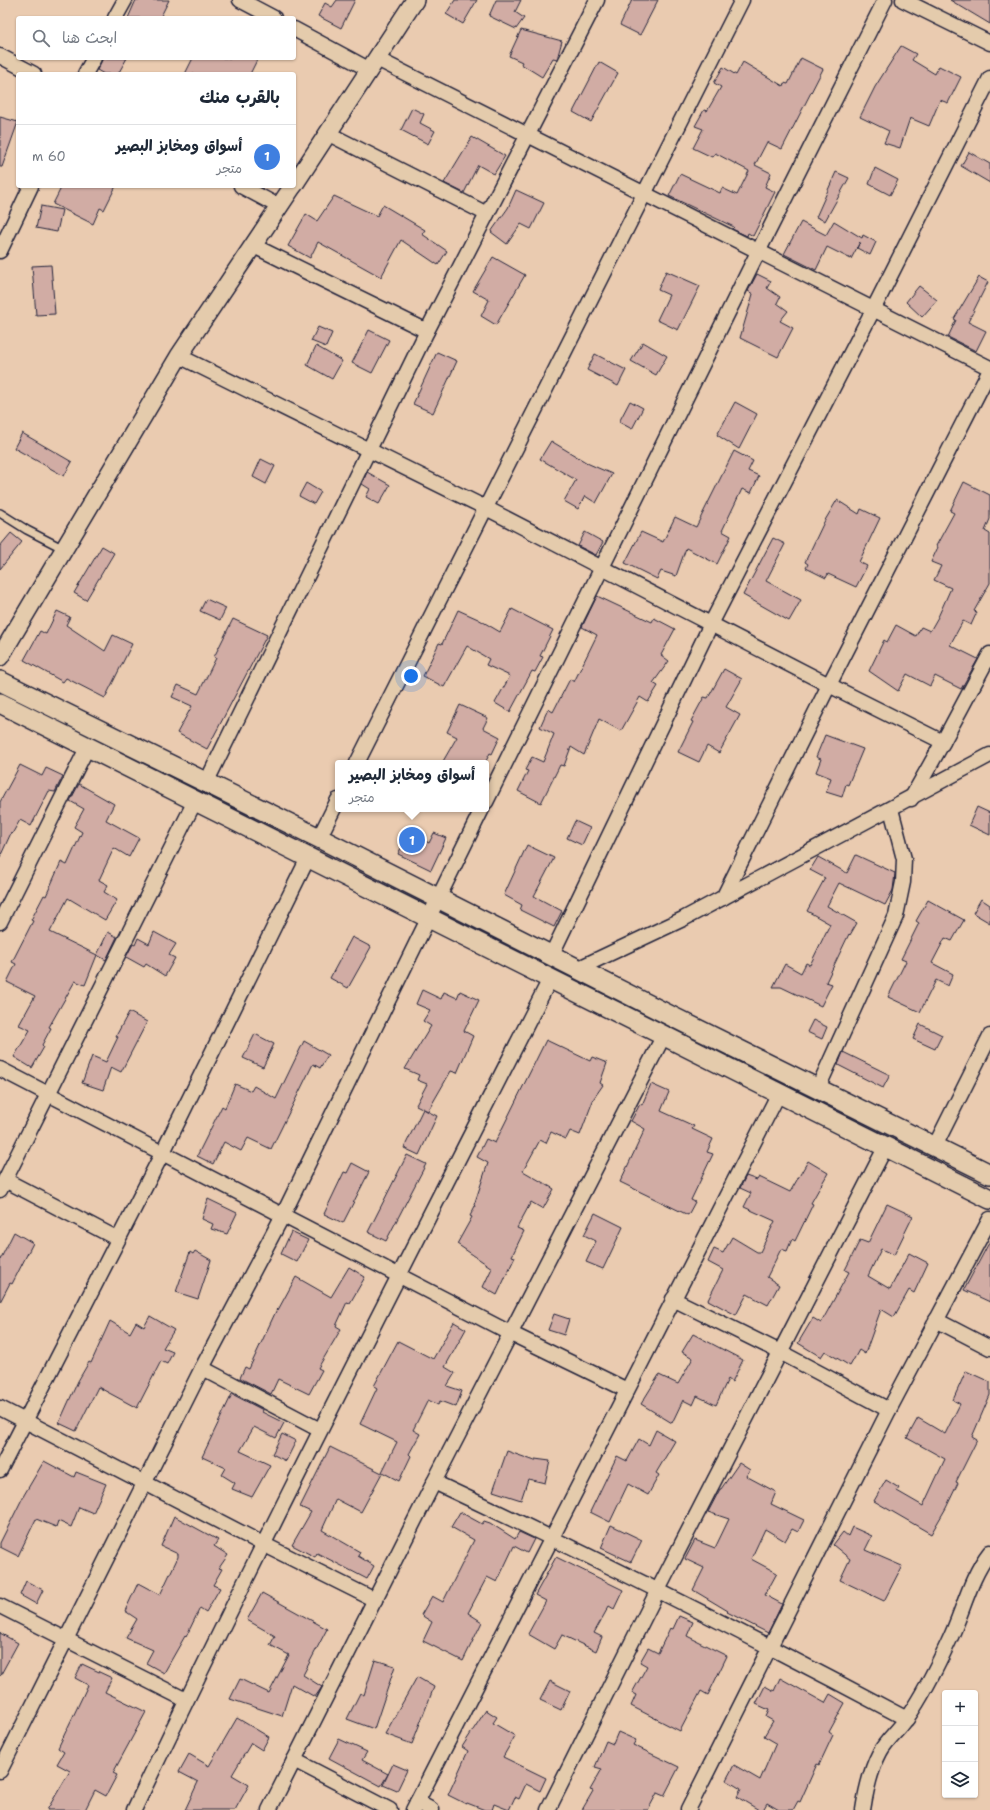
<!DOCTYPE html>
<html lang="ar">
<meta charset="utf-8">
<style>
:root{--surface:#fff;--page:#f2f2f3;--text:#1f2937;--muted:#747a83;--line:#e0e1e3;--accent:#db2777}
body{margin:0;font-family:"Shantell Sans","Playpen Sans Arabic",sans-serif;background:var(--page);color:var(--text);direction:rtl}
.controls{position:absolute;right:12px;bottom:12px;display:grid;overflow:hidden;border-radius:4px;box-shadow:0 1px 3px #0004}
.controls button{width:36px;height:36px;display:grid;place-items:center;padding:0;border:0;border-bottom:1px solid var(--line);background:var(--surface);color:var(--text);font:20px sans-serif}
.you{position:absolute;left:411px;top:676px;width:14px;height:14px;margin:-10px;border:3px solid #fff;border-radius:50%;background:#1a73e8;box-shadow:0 0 0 6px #1a73e833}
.badge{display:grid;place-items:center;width:26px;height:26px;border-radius:50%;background:var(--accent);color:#fff;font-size:13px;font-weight:700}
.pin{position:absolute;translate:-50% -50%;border:2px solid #fff;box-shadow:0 1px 4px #0006}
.popup{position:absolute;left:335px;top:760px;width:154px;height:52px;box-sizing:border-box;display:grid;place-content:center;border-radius:4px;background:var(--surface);filter:drop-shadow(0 1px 3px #0005);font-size:13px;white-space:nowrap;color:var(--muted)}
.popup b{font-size:15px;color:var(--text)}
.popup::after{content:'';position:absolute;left:50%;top:100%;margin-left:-8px;border:8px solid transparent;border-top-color:var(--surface)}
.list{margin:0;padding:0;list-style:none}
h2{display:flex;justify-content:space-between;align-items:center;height:52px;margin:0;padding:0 16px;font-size:17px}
h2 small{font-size:13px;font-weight:400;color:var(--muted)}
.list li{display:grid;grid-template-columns:26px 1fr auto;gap:12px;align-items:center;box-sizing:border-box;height:64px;padding:0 16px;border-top:1px solid var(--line)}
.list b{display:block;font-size:15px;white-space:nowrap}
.list p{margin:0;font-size:13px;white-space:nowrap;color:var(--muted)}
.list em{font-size:13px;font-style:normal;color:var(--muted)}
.icon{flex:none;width:22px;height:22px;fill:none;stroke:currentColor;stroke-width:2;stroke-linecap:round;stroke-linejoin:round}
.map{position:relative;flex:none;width:990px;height:1810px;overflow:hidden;direction:ltr}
.search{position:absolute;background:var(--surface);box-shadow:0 1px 3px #0004;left:16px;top:16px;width:280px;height:44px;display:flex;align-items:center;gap:10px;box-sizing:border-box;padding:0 14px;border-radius:4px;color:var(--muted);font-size:15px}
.panel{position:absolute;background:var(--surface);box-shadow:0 1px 3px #0004;left:16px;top:72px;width:280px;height:116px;border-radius:4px;direction:rtl}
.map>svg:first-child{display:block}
.building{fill:#d1aca4;stroke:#22223b}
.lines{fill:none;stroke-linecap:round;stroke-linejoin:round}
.service-casing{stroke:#22223b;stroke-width:10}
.minor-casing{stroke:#22223b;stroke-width:17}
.tertiary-casing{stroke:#22223b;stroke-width:20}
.secondary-casing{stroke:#22223b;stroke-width:22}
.service{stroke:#e4cbac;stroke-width:7}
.minor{stroke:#e4cbac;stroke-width:14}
.tertiary{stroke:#e4cbac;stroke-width:17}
.secondary{stroke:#e4cbac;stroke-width:19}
</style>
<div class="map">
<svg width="990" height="1810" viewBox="0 0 990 1810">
<rect width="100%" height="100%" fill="#eacbb0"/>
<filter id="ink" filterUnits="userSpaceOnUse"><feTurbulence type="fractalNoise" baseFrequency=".025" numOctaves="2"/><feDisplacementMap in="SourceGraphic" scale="8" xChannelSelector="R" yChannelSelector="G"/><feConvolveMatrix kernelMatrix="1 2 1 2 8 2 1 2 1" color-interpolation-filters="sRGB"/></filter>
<g filter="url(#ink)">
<!-- building -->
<g class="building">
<path d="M136,0H169L160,18H128Z"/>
<path d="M337,0H355L341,28L318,16L325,3L332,7Z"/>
<path d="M455,0H477L463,24L446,14Z"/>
<path d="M496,0H521L515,12L524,18L516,29L489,16Z"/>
<path d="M632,0H658L640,35L620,25Z"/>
<path d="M950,0H990V24Z"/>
<path d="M521,30L562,41L557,59L553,58L542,77L521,64L522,62L509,56Z"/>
<path d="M901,46L916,54L912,60L935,74L939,66L961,77L948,103L940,100L929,126L910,118L900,148L884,143L889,131L860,117L875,87Z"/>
<path d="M103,58H127L118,74H104L97,70Z"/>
<path d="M193,58H258L250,74H185Z"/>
<path d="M801,58L823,69L782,149L767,142L755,165L771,173L765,187L775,192L753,236L748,233L747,236L732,229L734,227L669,196L680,174L720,193L722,188L737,195L749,171L715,153L712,157L693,148L703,129L695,126L704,110L707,111L721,87L714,83L723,67L736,75L743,62L783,86L784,83L788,84Z"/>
<path d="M599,62L618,73L591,122L573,112Z"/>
<path d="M412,108L424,114L420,123L435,131L428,144L401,130Z"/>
<path d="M0,117L18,122L2,167H0Z"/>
<path d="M472,137L505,156L494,174L478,165L464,193L444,183Z"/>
<path d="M969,152L990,164V183L961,166Z"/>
<path d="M875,168L898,180L890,195L869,184Z"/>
<path d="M836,172L849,178L825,221L816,217Z"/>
<path d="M62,186H116L104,210L100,208L93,224L53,204Z"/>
<path d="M516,190L544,203L531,229L521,224L507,244L491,232L508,208Z"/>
<path d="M334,196L377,216L383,205L425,230L422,234L447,251L438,265L401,240L381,277L318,242L310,258L288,246L306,214L317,221Z"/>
<path d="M41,206L62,210L57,232L36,228Z"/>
<path d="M834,221L862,238L863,235L876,242L870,255L857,248L860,242L851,259L827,247L816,270L784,254L801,222L826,235Z"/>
<path d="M493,257L525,275L496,325L481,316L489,300L473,291Z"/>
<path d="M51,265L55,314L36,315L32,266Z"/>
<path d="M666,271L700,286L678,330L657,320L669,295L658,290Z"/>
<path d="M757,274L771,281L767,288L780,297L777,303L788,311L780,321L793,328L778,357L740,338L753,294L748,291Z"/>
<path d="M979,277L988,282L968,322L986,331L976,351L948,337L956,320L954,319Z"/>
<path d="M919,286L937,300L922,317L906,302Z"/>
<path d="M318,327L332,333L326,347L311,341Z"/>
<path d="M369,330L389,340L372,373L352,363Z"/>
<path d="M643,342L667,356L656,375L631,361Z"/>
<path d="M316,346L342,361L332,379L307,365Z"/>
<path d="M437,352L457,361L433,413L413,404Z"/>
<path d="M595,354L626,370L618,386L587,370Z"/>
<path d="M630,401L643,408L632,429L619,422Z"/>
<path d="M735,402L757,414L739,449L717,435Z"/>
<path d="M22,433L72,462L64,476L14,448Z"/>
<path d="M551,441L589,464L612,474L596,503L585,496L578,509L564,501L576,480L540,459Z"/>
<path d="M734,451L753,461L748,471L759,476L751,493L742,489L722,531L731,536L717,564L686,548L676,576L661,571L657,579L625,563L641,532L663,542L675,517L696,527Z"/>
<path d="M261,459L275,466L266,484L253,477Z"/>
<path d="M367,472L390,485L379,504L366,497L370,489L362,484Z"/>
<path d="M964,482L990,495V519L985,531L990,534V583L974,611L977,612L971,625L963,621L950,645L978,659L961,689L935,676L930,686L907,674L898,691L869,671L884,640L887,642L896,625L916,636L921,627L930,631L938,617L951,588L934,580L941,566L931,562L938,547L936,546L954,513L950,511Z"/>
<path d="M306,483L321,492L314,504L299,496Z"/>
<path d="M837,500L859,514L861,509L880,518L859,562L867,566L856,587L828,574L826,578L806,568L808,564L805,562L824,522Z"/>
<path d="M585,532L603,542L596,555L578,546Z"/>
<path d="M11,533L22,542L0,569V546Z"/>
<path d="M773,538L785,544L766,581L801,600L789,621L743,595Z"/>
<path d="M102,546L114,553L86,600L74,593Z"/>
<path d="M597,596L652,622L654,618L675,629L661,655L669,661L653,683L658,686L648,702L640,697L621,731L599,719L584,755L571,747L564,766L560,765L541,803L518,791L528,771L525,770L532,757L543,762L554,734L540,727L548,709L553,712L570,679L574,682L597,635L582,627Z"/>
<path d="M206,599L226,608L220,620L200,611Z"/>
<path d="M512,609L553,630L540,656L543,657L535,672L532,671L510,712L495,703L510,676L486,665L489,659L467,646L444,687L423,676L439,643L442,644L458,610L478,619L500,632Z"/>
<path d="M57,611L70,617L66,625L105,651L113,635L132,644L105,698L66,678L63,682L24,660L40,631L46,634Z"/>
<path d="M233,619L267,635L207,749L177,733L192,706L172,697L178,685L198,694L216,658L214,657Z"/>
<path d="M724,669L742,679L726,707L740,715L719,753L707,746L699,762L678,752L693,722L691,721L704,697L708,698Z"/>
<path d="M460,705L488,718L483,728L500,737L492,754L490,753L485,763H442L457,737L447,732Z"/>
<path d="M825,735L863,749L848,785L846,784L842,797L826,792L831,778L816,772L821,759L816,757Z"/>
<path d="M20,765L42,776L46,768L63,776L55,792L49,791L31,826L20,820L12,834L11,833L0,857V802Z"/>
<path d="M79,784L114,804L106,820L139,838L129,857L114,848L99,880L108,885L104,892L117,900L105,920L68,898L50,932L97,955L85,985L75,981L49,1027L51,1028L42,1045L44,1047L32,1068L14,1057L30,1030L19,1025L35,996L7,982L16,964L12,962L33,921L31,920L44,895L46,896L61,862L67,865L82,832L74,827L84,809L70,801Z"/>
<path d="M977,807L990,813V835L969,825Z"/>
<path d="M575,821L590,828L582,845L567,838Z"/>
<path d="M409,832L429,843L434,833L446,838L431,870L398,854Z"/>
<path d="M527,845L554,858L534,896L562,911L554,927L520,910L522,905L504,895Z"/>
<path d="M856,855L895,873L893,890L885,905L839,883L827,906L857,923L850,935L849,934L826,982L832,984L821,1006L781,987H773L785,964L801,973L806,963L810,965L830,924L807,911L825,878L810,870L818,857L847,873Z"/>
<path d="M981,899L990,905V923L973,913Z"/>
<path d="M928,900L964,920L952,941L945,938L932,963L953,974L948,986L936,980L920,1012L888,997L906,961L901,959L919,923L916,921Z"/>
<path d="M108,932L117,937L106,960L97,955Z"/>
<path d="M154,932L176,944L169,955L175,958L165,976L146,964L144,967L126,957L133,944L135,945L138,938L149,944Z"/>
<path d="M352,937L371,947L348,988L330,978Z"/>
<path d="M422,990L441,999L444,992L457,998L460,991L479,1000L464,1031L473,1036L457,1073L451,1071L428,1111L416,1105L427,1084L417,1080L419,1075L405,1069L431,1026L423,1021L430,1010L416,1004Z"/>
<path d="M129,1012L147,1022L121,1072L111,1067L103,1090L82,1083L92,1056L106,1062L118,1037L116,1036Z"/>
<path d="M813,1020L827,1027L822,1039L807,1032Z"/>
<path d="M920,1024L942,1035L935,1049L913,1039Z"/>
<path d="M255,1034L274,1044L263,1067L243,1058Z"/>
<path d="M546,1040L590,1061L592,1057L607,1063L600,1083L603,1085L594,1098L580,1135L570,1131L566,1139L551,1132L546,1143L540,1140L523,1171L554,1189L543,1209L531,1202L517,1228L524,1231L512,1256L515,1257L497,1295L483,1287L492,1268L457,1244L472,1217L470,1216L475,1206L474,1205L488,1163L477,1157L486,1139L495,1143Z"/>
<path d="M304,1041L328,1055L320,1068L313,1064L271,1149L248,1138L241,1151L224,1142L213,1164L197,1156L222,1106L225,1108L235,1084L251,1091L254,1086L276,1099Z"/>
<path d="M843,1052L890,1075L883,1088L838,1065Z"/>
<path d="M651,1084L669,1092L661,1111L694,1126L692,1129L713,1139L707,1152L713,1154L691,1200L695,1202L688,1215L620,1182L645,1129L631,1121L640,1104L642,1105Z"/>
<path d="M423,1109L437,1116L419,1155L404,1148Z"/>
<path d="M407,1155L426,1164L386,1241L368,1232Z"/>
<path d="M808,1161L828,1173L811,1203L813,1204L795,1241L792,1239L787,1251L781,1249L767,1277L779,1285L768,1305L747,1294L736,1315L708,1300L723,1270L708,1262L714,1249L723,1253L732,1237L757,1252H760L775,1221L744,1207L751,1193L740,1188L746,1176L757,1180L759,1177L790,1192Z"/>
<path d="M352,1163L369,1172L343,1223L324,1214L344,1172L347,1173Z"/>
<path d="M208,1199L237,1213L227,1234L211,1229L213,1224L202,1219Z"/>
<path d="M887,1204L913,1216L894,1255L881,1249L868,1276L890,1289L909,1253L928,1263L914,1293L909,1290L894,1317L881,1309L865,1354L859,1350L850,1366L825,1351L821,1357L798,1343L813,1318L821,1323L849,1272L845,1270L860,1240L868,1243Z"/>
<path d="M595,1213L623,1227L603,1269L586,1262L596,1241L584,1235Z"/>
<path d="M14,1232L33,1243L12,1284L10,1283L0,1302V1260Z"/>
<path d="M291,1232L308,1240L297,1262L281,1254Z"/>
<path d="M990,1241V1302L964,1290Z"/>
<path d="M195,1251L211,1260L198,1299L176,1292L190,1252L193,1254Z"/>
<path d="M349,1267L365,1277L350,1303L347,1302L336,1326L341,1329L318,1368L322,1370L309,1394L278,1379L271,1394L240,1378L245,1367L249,1369L277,1309L278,1310L296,1277L331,1297Z"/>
<path d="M554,1314L569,1319L564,1335L548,1330Z"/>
<path d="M150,1316L174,1330L163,1348L173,1352L167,1364L161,1361L137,1408L98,1387L76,1431L59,1423L78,1381L89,1362L91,1363L110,1321L130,1333L136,1322L144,1327Z"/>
<path d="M454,1322L466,1329L445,1367L455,1373L447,1386L462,1391L456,1407L440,1401L438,1405L428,1400L413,1430L420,1434L409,1454L411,1456L399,1481L382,1472L397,1442L360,1424L377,1388L374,1386L398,1341L433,1359Z"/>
<path d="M693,1334L743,1360L732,1382L728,1379L716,1405L697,1396L693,1405L683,1400L672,1423L641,1404L659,1375L678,1384L693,1358L682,1352Z"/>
<path d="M966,1371L990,1382V1395L972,1437L977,1440L956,1482L958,1483L946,1508L931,1534L874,1501L886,1480L899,1488L897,1491L923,1506L945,1459L907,1438L918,1418L945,1434L960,1404L953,1400Z"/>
<path d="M232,1394L263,1410L262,1412L284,1423L276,1438L254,1427L240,1451L270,1465L252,1497L232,1489L235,1483L222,1475L226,1468L202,1457Z"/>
<path d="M656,1430L675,1441L656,1473L659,1475L648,1495L628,1484L610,1522L590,1512L617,1456L627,1461L639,1439L649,1445Z"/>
<path d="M282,1434L296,1441L286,1461L272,1454Z"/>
<path d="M330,1447L382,1473L361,1512L336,1499L322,1530L360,1552L358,1556L374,1566L367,1579L317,1553L315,1557L292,1545L311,1512L300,1507Z"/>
<path d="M507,1451L535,1461V1459L550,1461L545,1483L528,1479L521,1500L493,1491Z"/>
<path d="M44,1461L74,1477L76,1472L106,1484L93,1513L79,1507L71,1527L58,1521L56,1527L36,1519L18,1556L0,1547V1543L24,1495Z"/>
<path d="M739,1463L750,1470L746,1476L776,1492L771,1504L804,1520L798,1532L792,1529L785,1541L765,1529L751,1559L777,1573L765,1595L782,1604L768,1633L727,1612L728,1611L693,1590L704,1568L685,1559L695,1540L715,1548L729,1519L708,1512L720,1489H721Z"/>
<path d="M460,1512L482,1524L484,1521L490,1523L515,1539L519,1532L534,1539L527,1553L514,1546L497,1582L487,1577L468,1613L482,1622L463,1661L423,1641L432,1622L421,1615L432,1596L443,1602L474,1540L451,1527Z"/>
<path d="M174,1516L218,1540L214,1546L228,1555L219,1568L222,1569L213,1585L220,1588L206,1612L200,1608L186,1637L185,1636L164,1673L146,1663L153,1650L126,1638L137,1619L125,1611L138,1583L160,1595L178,1557V1554L161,1546Z"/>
<path d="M611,1525L642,1540L631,1562L601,1548Z"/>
<path d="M852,1527L872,1536L865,1550L902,1566L884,1601L840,1580L850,1559L833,1545L843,1532L848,1536Z"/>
<path d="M556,1557L623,1590L614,1609L609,1606L594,1633L602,1637L596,1651L562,1635L554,1649L528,1634L546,1601L535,1595Z"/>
<path d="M26,1581L43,1590L36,1604L20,1595Z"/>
<path d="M262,1593L327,1629L303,1675L322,1687L315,1697L292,1684L282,1716L230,1699L240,1679L269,1693L289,1655L270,1645L275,1636L247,1620Z"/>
<path d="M679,1616L693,1622L687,1636L727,1656L708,1695L701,1691L680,1731L631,1706L636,1695L632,1693L647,1666L640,1662L648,1648L658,1653L670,1628L673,1629Z"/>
<path d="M0,1633L18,1643L0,1676Z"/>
<path d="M375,1660L395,1666L374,1729L347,1719L360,1693L364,1695Z"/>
<path d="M82,1664L112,1678L105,1692L146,1712L113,1773L117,1775L106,1796L95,1790L85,1810H47L70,1771L57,1764L64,1752L58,1748L88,1685L75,1678Z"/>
<path d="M417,1677L434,1687L412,1744L385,1734Z"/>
<path d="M780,1678L825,1703L830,1694L845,1703L829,1732L833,1735L819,1765L817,1764L800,1802L798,1801L793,1810H779L767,1803L763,1810H759L737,1797L741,1789L726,1780L734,1765L760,1780L776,1743L764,1736L773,1721L766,1717L769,1710L756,1704L765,1686L774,1691Z"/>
<path d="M550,1681L570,1691L561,1710L540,1700Z"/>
<path d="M486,1710L497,1717L493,1723L515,1736L503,1757L546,1778L540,1791L526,1784L519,1799L515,1797L509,1810L494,1804L492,1810H485L467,1803L466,1804L448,1795L468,1751L462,1747Z"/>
<path d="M237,1718L269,1737L262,1750L251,1743L232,1775L249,1785L235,1810H185L198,1782L179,1772L189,1754L209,1766Z"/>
<path d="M618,1732L636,1740L633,1745L679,1767L664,1796L657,1793L648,1810H582L593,1791L590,1790L602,1769L595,1767L606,1741L613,1744Z"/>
<path d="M339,1739L367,1752L362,1760L388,1774L381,1786L329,1758Z"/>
<path d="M393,1764L407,1770L397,1791L383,1785Z"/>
</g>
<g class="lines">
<defs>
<path id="service" d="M0,513L27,530L64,549"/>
<g id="minor">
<path d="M240,0L274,18"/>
<path d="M903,0L990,43"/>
<path d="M115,18L125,0"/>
<path d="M294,29L370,70"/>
<path d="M0,56L34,74"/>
<path d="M377,59L990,368"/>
<path d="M85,74L94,58"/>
<path d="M327,133L487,214"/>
<path d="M241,186L280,207"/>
<path d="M254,246L427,331"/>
<path d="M0,251L31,186"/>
<path d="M179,356L486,508L829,685L943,742L911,799"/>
<path d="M943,742L990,654"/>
<path d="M357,763L742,0"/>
<path d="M206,783L427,331L597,0"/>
<path d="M486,802L758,252L885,0"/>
<path d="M319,838L338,800"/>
<path d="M723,898L829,685L990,370"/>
<path d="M0,922L88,746"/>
<path d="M551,956L711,624L873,310L990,78"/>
<path d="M577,969L683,919L990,755"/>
<path d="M0,1069L510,1333L627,1390"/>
<path d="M818,1088L896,916L903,882L904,859L891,809"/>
<path d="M935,1146L990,1036"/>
<path d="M5,1180L118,1239"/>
<path d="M0,1190L195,801"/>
<path d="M673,1299L780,1352L889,1410"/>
<path d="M936,1320L990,1348"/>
<path d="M202,1368L320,1430"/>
<path d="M0,1408L263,1544L375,1600"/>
<path d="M0,1470L162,1154L308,858"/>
<path d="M434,1482C594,1557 751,1636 907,1719"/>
<path d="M0,1606L186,1700"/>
<path d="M294,1760L390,1810"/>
<path d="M0,1771L202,1368L283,1215L482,809"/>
<path d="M417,1802L432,1810"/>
<path d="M134,1810C267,1530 410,1255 550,979"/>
<path d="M269,1810L434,1482L664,1035"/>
<path d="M413,1810L779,1093"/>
<path d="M548,1810L658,1590L886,1146"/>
<path d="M688,1810L889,1410L990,1219"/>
<path d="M863,1810C866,1790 871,1769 880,1752C887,1739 899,1730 907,1718C923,1695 936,1669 948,1643C963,1613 969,1579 990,1552"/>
</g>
<g id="tertiary">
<path d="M294,185L415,0"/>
<path d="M0,657L179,356L293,186"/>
</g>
<g id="secondary">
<path d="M0,681L319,838L675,1018L990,1174"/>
<path d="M0,703L990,1199"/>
</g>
</defs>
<!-- service casing -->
<use href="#service" class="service-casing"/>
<!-- minor casing -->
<use href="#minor" class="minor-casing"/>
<!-- tertiary casing -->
<use href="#tertiary" class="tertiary-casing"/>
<!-- secondary casing -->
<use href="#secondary" class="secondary-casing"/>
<!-- service -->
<use href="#service" class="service"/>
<!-- minor -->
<use href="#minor" class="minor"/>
<!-- tertiary -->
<use href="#tertiary" class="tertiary"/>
<!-- secondary -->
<use href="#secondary" class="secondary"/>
</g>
</g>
</svg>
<div class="controls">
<button>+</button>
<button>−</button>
<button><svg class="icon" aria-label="layers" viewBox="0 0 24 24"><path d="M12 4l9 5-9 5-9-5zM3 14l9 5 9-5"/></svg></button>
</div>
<div class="you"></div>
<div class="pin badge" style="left:412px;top:840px;background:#3f7fe0">1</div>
<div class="popup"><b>أسواق ومخابز البصير</b>متجر</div>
<div class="search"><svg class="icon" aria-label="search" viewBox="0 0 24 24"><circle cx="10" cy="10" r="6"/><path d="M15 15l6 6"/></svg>ابحث هنا</div>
<section class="panel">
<h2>بالقرب منك<small></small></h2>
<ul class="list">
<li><span class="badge" style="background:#3f7fe0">1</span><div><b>أسواق ومخابز البصير</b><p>متجر</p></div><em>60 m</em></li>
</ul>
</section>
</div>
